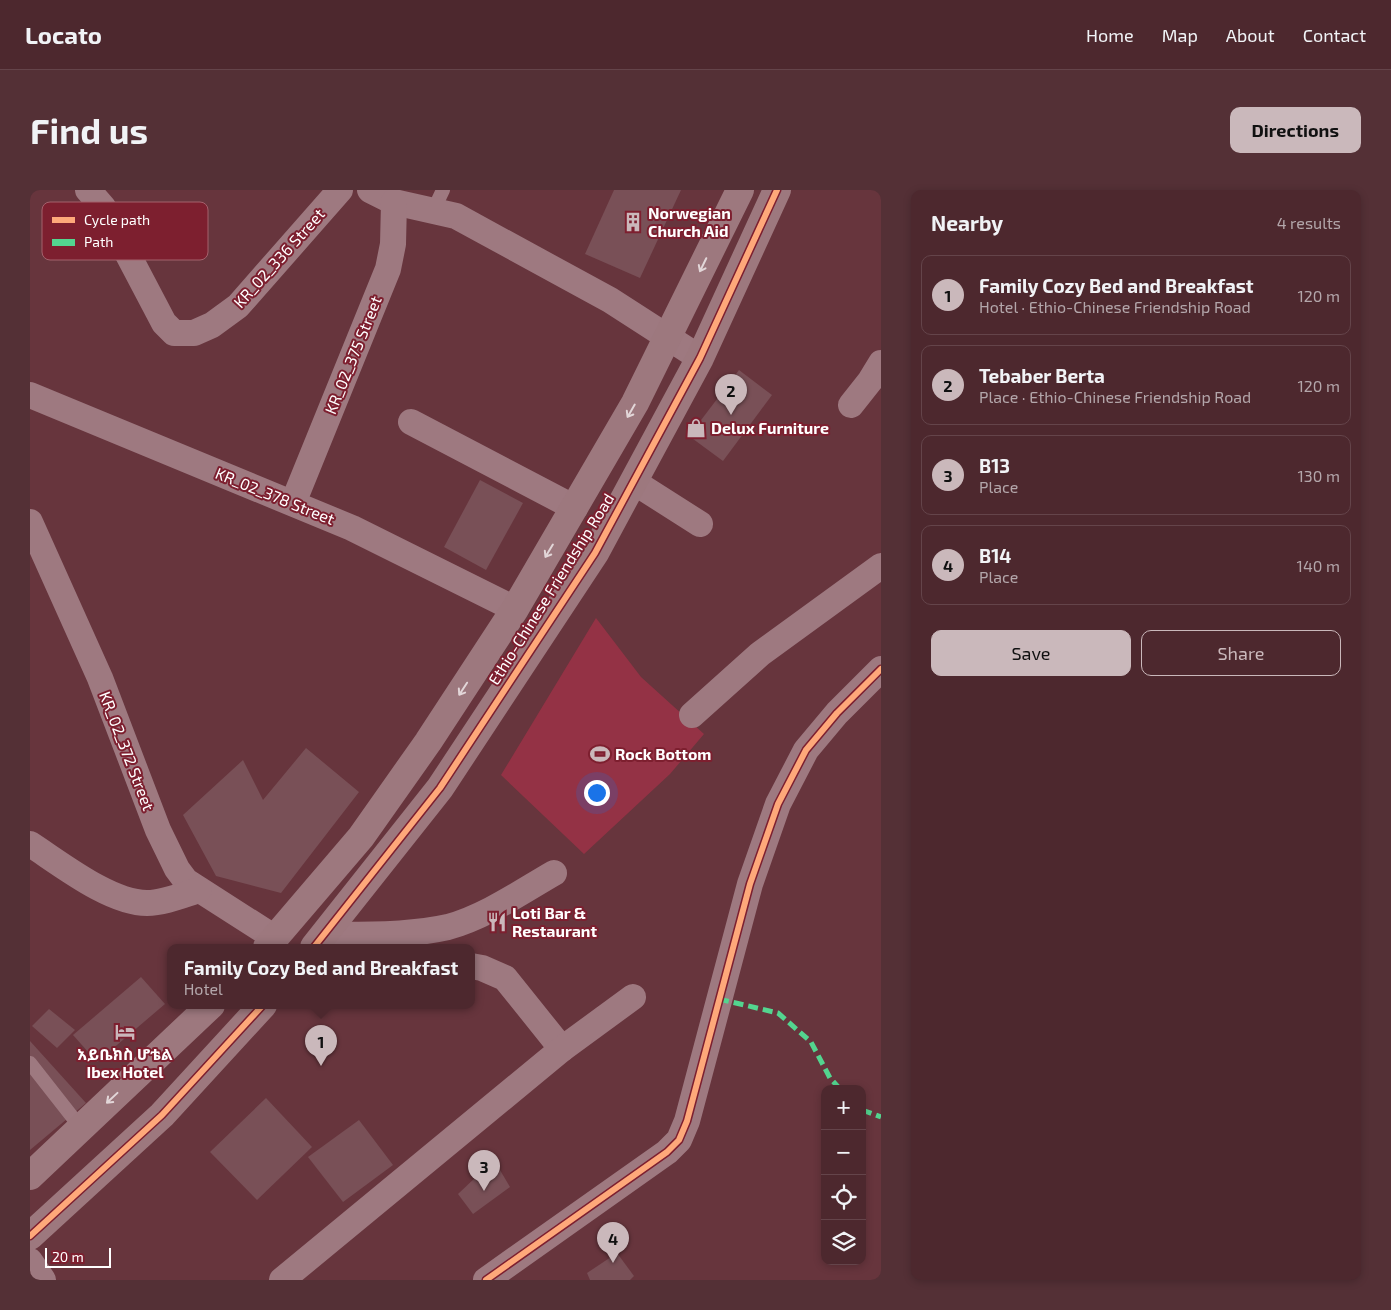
<!DOCTYPE html>
<meta charset="utf-8">
<style>
:root{--surface:#4d282e;--page:#543036;--text:#f1f3f6;--muted:#b3a6aa;--line:#64444a;--accent:#cab8bb}
body{margin:0;font-family:"Exo 2","Noto Sans Ethiopic",sans-serif;background:var(--page);color:var(--text)}
.controls{position:absolute;right:15px;bottom:15px;display:grid;overflow:hidden;border-radius:10px;box-shadow:0 2px 8px #0003}
.controls button{width:45px;height:45px;display:grid;place-items:center;padding:0;border:0;border-bottom:1px solid var(--line);background:var(--surface);color:var(--text);font:25px sans-serif}
.scale{position:absolute;left:15px;bottom:12px;width:66px;box-sizing:border-box;padding-left:5px;border:2px solid #fff;border-top:0;font-size:14px;line-height:18px;white-space:nowrap;color:#fff;-webkit-text-stroke:4px #7d1f2f;paint-order:stroke}
.you{position:absolute;left:566px;top:602px;width:18px;height:18px;margin:-12px;border:4px solid #fff;border-radius:50%;background:#1a73e8;box-shadow:0 0 0 8px #1a73e833}
.badge{display:grid;place-items:center;width:32px;height:32px;border-radius:50%;background:var(--accent);color:#111;font-size:16px;font-weight:700}
.pin{position:absolute;translate:-50% -41px;filter:drop-shadow(0 1px 2px #0008)}
.pin::after{content:'';position:absolute;top:26px;width:18px;height:15px;background:inherit;clip-path:polygon(0 0,100% 0,50% 100%)}
.popup{position:absolute;left:137px;top:754px;width:308px;height:65px;box-sizing:border-box;display:grid;place-content:center;border-radius:10px;background:var(--surface);filter:drop-shadow(0 1px 4px #0005);font-size:16px;white-space:nowrap;color:var(--muted)}
.popup b{font-size:19px;color:var(--text)}
.popup::after{content:'';position:absolute;left:50%;top:100%;margin-left:-10px;border:10px solid transparent;border-top-color:var(--surface)}
.list{margin:0;padding:0;list-style:none}
h2{display:flex;justify-content:space-between;align-items:center;height:65px;margin:0;padding:0 20px;font-size:21px}
h2 small{font-size:16px;font-weight:400;color:var(--muted)}
.list li{display:grid;grid-template-columns:32px 1fr auto;gap:15px;align-items:center;box-sizing:border-box;height:80px;margin:0 10px 10px;padding:0 10px;border:1px solid var(--line);border-radius:10px}
.list b{display:block;font-size:19px;white-space:nowrap}
.list p{margin:0;font-size:16px;white-space:nowrap;color:var(--muted)}
.list em{font-size:16px;font-style:normal;color:var(--muted)}
.actions{display:flex;gap:10px;padding:15px 20px}
.actions a{flex:1;padding:11px 0;border:1px solid var(--accent);border-radius:10px;text-align:center;font-size:18px;color:var(--accent)}
.actions .main{background:var(--accent);color:#111}
.icon{flex:none;width:28px;height:28px;fill:none;stroke:currentColor;stroke-width:2;stroke-linecap:round;stroke-linejoin:round}
.map{position:relative;flex:none;width:851px;height:1090px;overflow:hidden;border-radius:10px}
header{display:flex;align-items:center;gap:30px;box-sizing:border-box;height:70px;padding:0 25px;background:var(--surface);border-bottom:1px solid var(--line)}
header strong{font-size:24px}
nav{display:flex;gap:28px;margin-inline-start:auto;font-size:18px}
.intro{display:flex;align-items:center;justify-content:space-between;box-sizing:border-box;height:120px;padding:0 30px}
h1{margin:0;font-size:35px}
.button{padding:12px 22px;border-radius:10px;background:var(--accent);color:#111;font-size:18px;font-weight:700}
main{display:flex;gap:30px;padding:0 30px}
aside{flex:1;background:var(--surface);border-radius:10px;box-shadow:0 2px 8px #0003}
.map>svg:first-child{display:block}
.park{fill:#943245}
.building{fill:#795057}
.lines{fill:none;stroke-linecap:round;stroke-linejoin:round}
.service{stroke:#9e7980;stroke-width:14}
.minor{stroke:#9e7980;stroke-width:26}
.primary{stroke:#9d787e;stroke-width:28}
.quiet{stroke:#53d58f;stroke-width:5;stroke-dasharray:10 5;stroke-linecap:butt}
.cycleway-casing{stroke:#7d1f2f;stroke-width:9}
.cycleway{stroke:#fea87a;stroke-width:6}
.oneway{stroke:#e2d6d8}
.labels{text-anchor:middle;stroke-width:4;stroke-linejoin:round;paint-order:stroke}
.poi-label{font-size:16px;font-weight:bold;fill:#fff;stroke:#7d1f2f;text-anchor:start}
.street-label{font-size:16px;fill:#fff;stroke:#7d1f2f}
.key{fill:#7d1f2f;stroke:#a4626d;stroke-width:1}
.key-label{font-size:14px;fill:#fff}
</style>
<header>
<strong>Locato</strong>
<nav><a>Home</a><a>Map</a><a>About</a><a>Contact</a></nav>
</header>
<div class="intro"><h1>Find us</h1><a class="button">Directions</a></div>
<main>
<div class="map">
<svg width="851" height="1090" viewBox="0 0 851 1090">
<rect width="100%" height="100%" fill="#67353d"/>
<!-- park -->
<path class="park" d="M566,428L611,487L674,544L640,584L554,664L471,585Z"/>
<!-- building -->
<g class="building">
<path d="M584,0H651L610,88L555,64Z"/>
<path d="M709,180L742,205L693,271L659,246Z"/>
<path d="M450,290L493,313L456,380L414,357Z"/>
<path d="M276,558L329,602L251,703L186,686L153,625L213,570L233,610Z"/>
<path d="M111,787L135,814L67,872L43,845Z"/>
<path d="M19,819L45,840L27,858L2,836Z"/>
<path d="M0,851L56,913L0,960Z"/>
<path d="M236,908L282,957L227,1010L180,962Z"/>
<path d="M329,930L363,975L313,1012L278,967Z"/>
<path d="M464,970L480,997L443,1024L428,1004Z"/>
<path d="M587,1063L604,1086L600,1090H560L557,1083Z"/>
</g>
<g class="lines">
<!-- service -->
<g class="service">
<path d="M404,19L413,0"/>
<path d="M0,873L51,938"/>
</g>
<!-- minor -->
<g class="minor">
<path d="M58,0L73,17L134,133L144,143H164L182,135L208,116L310,0"/>
<path d="M340,0L364,12L426,26L580,110L670,168"/>
<path d="M0,205L322,338L485,419"/>
<path d="M821,215L840,191L851,173"/>
<path d="M381,232L545,318"/>
<path d="M604,292L670,334"/>
<path d="M263,313L358,79L363,54L364,12"/>
<path d="M0,332L70,488L128,640L147,679L156,691L245,748"/>
<path d="M662,525L730,464L851,376"/>
<path d="M0,654C31,674 80,713 117,713C134,713 153,705 169,700"/>
<path d="M294,745C335,744 378,746 418,737C455,727 491,702 524,683"/>
<path d="M441,776L452,778L475,788L532,859"/>
<path d="M0,1071L13,1090"/>
<path d="M252,1090L532,859L603,807"/>
<path d="M456,1090L637,962L649,950L657,931L720,694L748,614L776,560L807,523L851,479"/>
</g>
<!-- primary -->
<g class="primary">
<path d="M237,757L331,647L398,552L485,419L605,213L710,0"/>
<path d="M284,757L410,598L565,363L670,168L747,0"/>
<path d="M0,986L181,815"/>
<path d="M0,1046L132,925L233,815"/>
</g>
<!-- quiet -->
<g class="quiet">
<path d="M689,809L748,823L781,852L800,888L810,899"/>
<path d="M832,920L851,927"/>
</g>
<defs>
<g id="cycleway">
<path d="M284,757L410,598L565,363L670,168L747,0"/>
<path d="M0,1046L132,925L233,815"/>
<path d="M456,1090L637,962L649,950L657,931L720,694L748,614L776,560L807,523L851,479"/>
</g>
</defs>
<!-- cycleway casing -->
<use href="#cycleway" class="cycleway-casing"/>
<!-- cycleway -->
<use href="#cycleway" class="cycleway"/>
</g>
<!-- one-way arrows -->
<defs><path id="oneway-shaft" d="M-6 0H5M1.5-3L5.5 0L1.5 3" fill="none" stroke-width="1.6" stroke-linecap="round" stroke-linejoin="round" transform="scale(1.25)"/></defs>
<g class="oneway">
<use href="#oneway-shaft" transform="translate(673 75) rotate(116)"/>
<use href="#oneway-shaft" transform="translate(601 221) rotate(120)"/>
<use href="#oneway-shaft" transform="translate(519 361) rotate(121)"/>
<use href="#oneway-shaft" transform="translate(433 499) rotate(123)"/>
<use href="#oneway-shaft" transform="translate(82 908) rotate(137)"/>
</g>
<!-- icons -->
<defs>
<symbol id="building-bare" viewBox="-9 -9 18 18"><path d="M-4-6H4V6H1V3H-1V6H-4ZM-2.5-4.3h1.7v1.8h-1.7ZM.8-4.3h1.7v1.8H.8ZM-2.5-1h1.7V.8h-1.7ZM.8-1h1.7V.8H.8Z" fill="#cab8bb" stroke="#7d1f2f" stroke-width="2.5" paint-order="stroke"/></symbol>
<symbol id="shop-bare" viewBox="-9 -9 18 18"><path d="M-5-2.5h2.3a2.7 3.5 0 0 1 5.4 0H5L5.5 6h-11ZM-1.5-2.5h3a1.5 2.3 0 0 0-3 0Z" fill="#cab8bb" stroke="#7d1f2f" stroke-width="2.5" paint-order="stroke"/></symbol>
<symbol id="stadium-bare" viewBox="-9 -9 18 18"><path d="M0-5a6.5 5 0 1 0 0 10a6.5 5 0 1 0 0-10ZM-3.5-1.8h7v3.6h-7Z" fill="#cab8bb" stroke="#7d1f2f" stroke-width="2.5" paint-order="stroke"/></symbol>
<symbol id="restaurant-bare" viewBox="-9 -9 18 18"><path d="M-5-6h1v4h1v-4h1v4h1v-4h1v5L-1.5 .5V6h-2V.5L-5-1ZM5-6V6H3V1.5H1.5Q1.5-4 5-6Z" fill="#cab8bb" stroke="#7d1f2f" stroke-width="2.5" paint-order="stroke"/></symbol>
<symbol id="hotel-bare" viewBox="-9 -9 18 18"><path d="M-6-4.5h1.5V1H6V5H4.5V3h-9V5H-6ZM-4 0a1.8 1.8 0 1 1 3.6 0ZM.5 0V-2.5h3Q6-2.5 6 0Z" fill="#cab8bb" stroke="#7d1f2f" stroke-width="2.5" paint-order="stroke"/></symbol>
</defs>
<g fill-rule="evenodd">
<use href="#building-bare" x="589" y="18" width="28" height="28"/>
<use href="#shop-bare" x="652" y="224" width="28" height="28"/>
<use href="#stadium-bare" x="556" y="550" width="28" height="28"/>
<use href="#restaurant-bare" x="453" y="718" width="28" height="28"/>
<use href="#hotel-bare" x="81" y="828" width="28" height="28"/>
</g>
<g class="labels">
<!-- poi labels -->
<g class="poi-label">
<text x="618" y="29">Norwegian<tspan x="618" dy="18">Church Aid</tspan></text>
<text x="681" y="244">Delux Furniture</text>
<text x="585" y="570">Rock Bottom</text>
<text x="482" y="729">Loti Bar &amp;<tspan x="482" dy="18">Restaurant</tspan></text>
<text x="95" y="870" text-anchor="middle">አይቤክስ ሆቴል<tspan x="95" dy="18">Ibex Hotel</tspan></text>
</g>
<!-- street labels -->
<g class="street-label">
<text transform="translate(249 68) rotate(-48)" y="6">KR_02_336 Street</text>
<text transform="translate(323 165) rotate(-68)" y="6">KR_02_375 Street</text>
<text transform="translate(245 306) rotate(22)" y="6">KR_02_378 Street</text>
<text transform="translate(521 399) rotate(-58)" y="6">Ethio-Chinese Friendship Road</text>
<text transform="translate(97 561) rotate(69)" y="6">KR_02_372 Street</text>
</g>
</g>
<!-- legend -->
<rect x="12" y="12" width="166" height="58" rx="8" class="key"/>
<rect x="22" y="27" width="23" height="6" fill="#fea87a"/>
<rect x="22" y="49" width="23" height="7" fill="#53d58f"/>
<g class="key-label">
<text x="54" y="35">Cycle path</text>
<text x="54" y="57">Path</text>
</g>
</svg>
<div class="controls">
<button>+</button>
<button>−</button>
<button><svg class="icon" aria-label="locate" viewBox="0 0 24 24"><circle cx="12" cy="12" r="6"/><path d="M12 2v4M12 18v4M2 12h4M18 12h4"/></svg></button>
<button><svg class="icon" aria-label="layers" viewBox="0 0 24 24"><path d="M12 4l9 5-9 5-9-5zM3 14l9 5 9-5"/></svg></button>
</div>
<div class="scale">20 m</div>
<div class="you"></div>
<div class="pin badge" style="left:291px;top:876px">1</div>
<div class="popup"><b>Family Cozy Bed and Breakfast</b>Hotel</div>
<div class="pin badge" style="left:701px;top:225px">2</div>
<div class="pin badge" style="left:454px;top:1001px">3</div>
<div class="pin badge" style="left:583px;top:1073px">4</div>
</div>
<aside>
<h2>Nearby<small>4 results</small></h2>
<ul class="list">
<li><span class="badge">1</span><div><b>Family Cozy Bed and Breakfast</b><p>Hotel · Ethio-Chinese Friendship Road</p></div><em>120 m</em></li>
<li><span class="badge">2</span><div><b>Tebaber Berta</b><p>Place · Ethio-Chinese Friendship Road</p></div><em>120 m</em></li>
<li><span class="badge">3</span><div><b>B13</b><p>Place</p></div><em>130 m</em></li>
<li><span class="badge">4</span><div><b>B14</b><p>Place</p></div><em>140 m</em></li>
</ul>
<div class="actions"><a class="main">Save</a><a>Share</a></div>
</aside>
</main>
